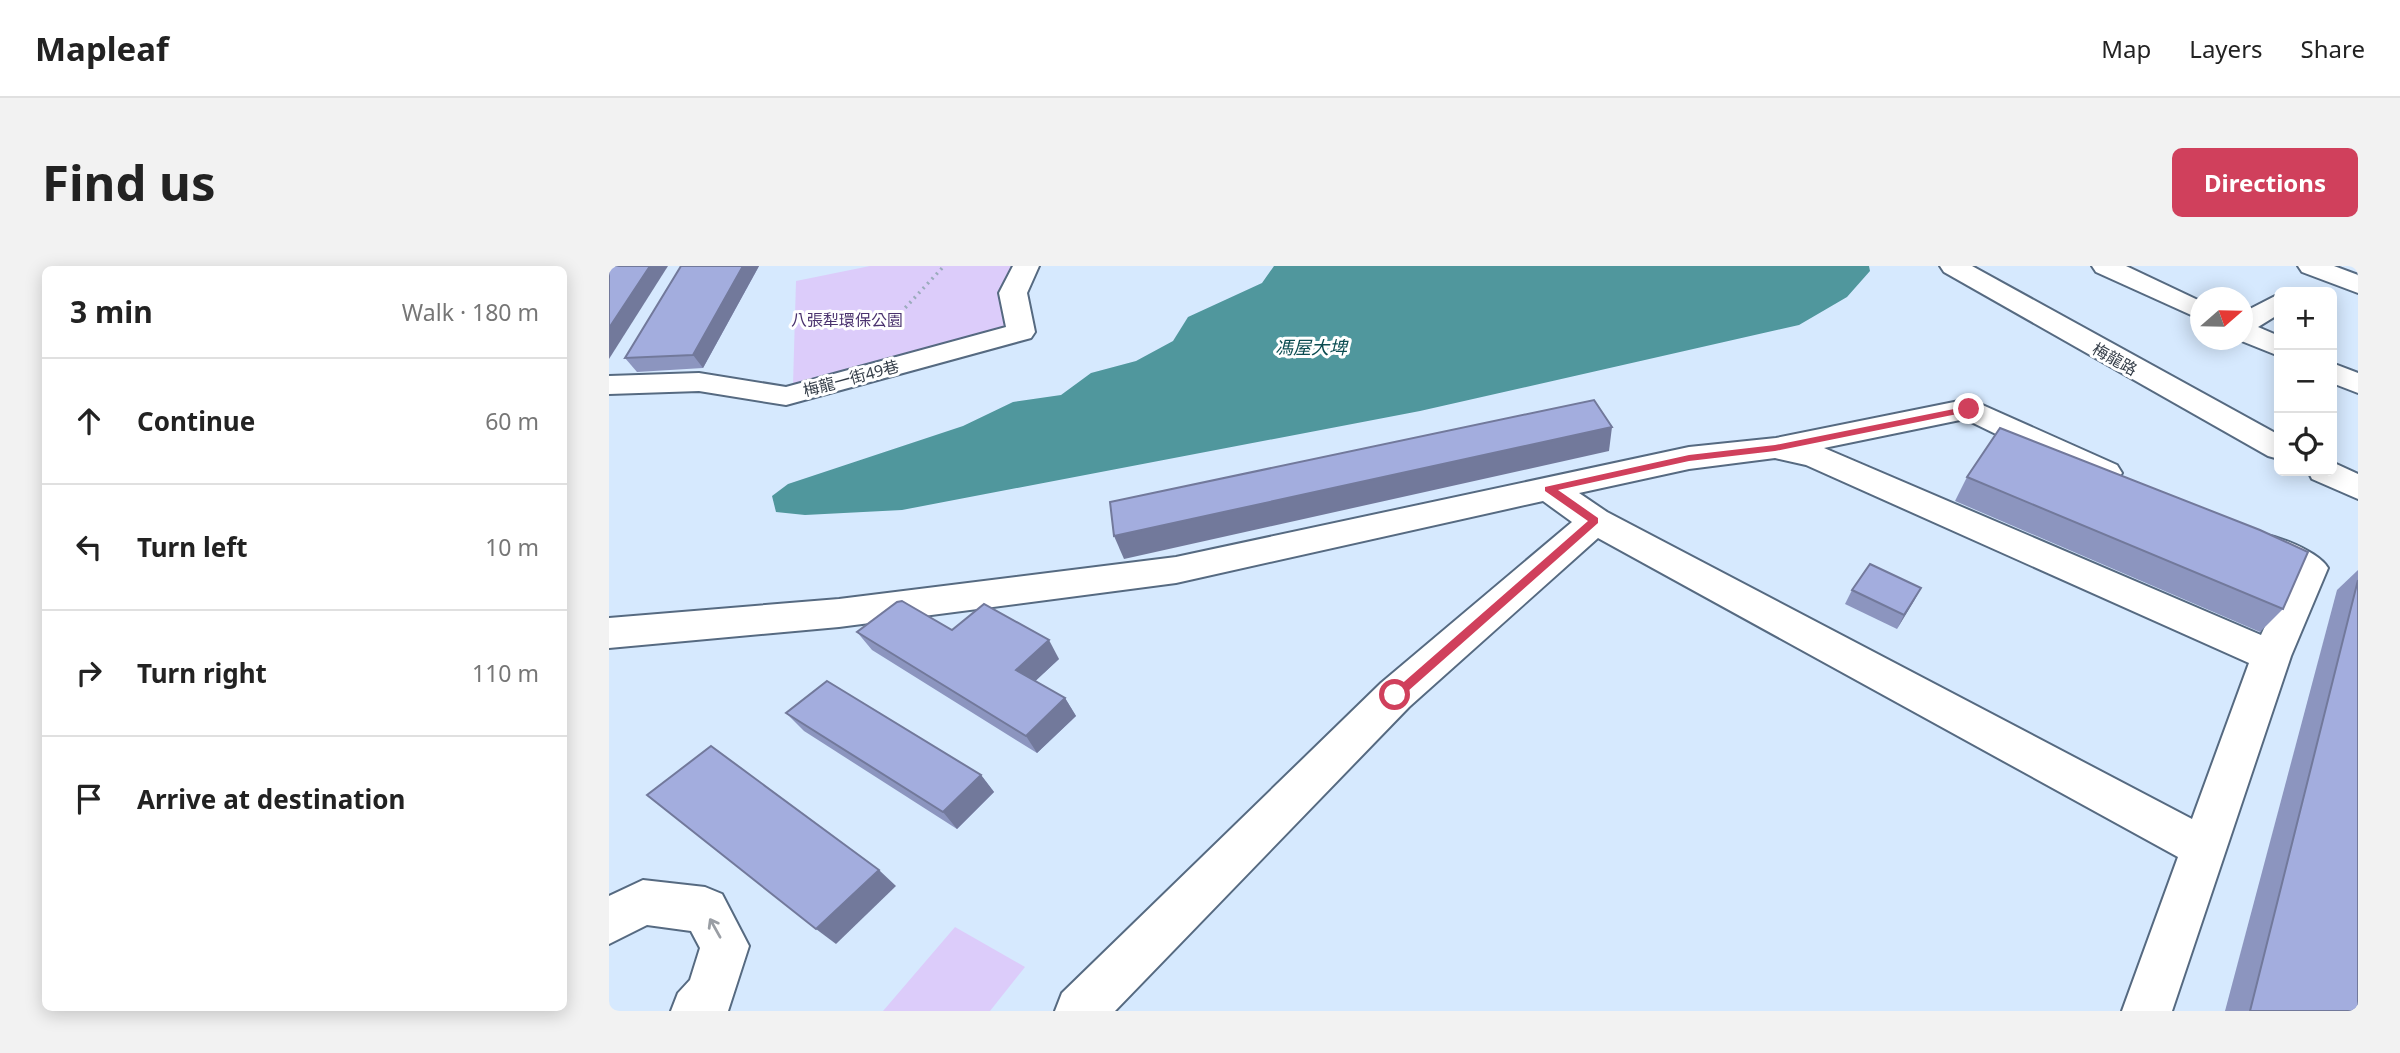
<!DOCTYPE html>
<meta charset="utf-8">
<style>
:root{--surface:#fff;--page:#f2f2f2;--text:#222;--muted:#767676;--line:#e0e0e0;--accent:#d0405c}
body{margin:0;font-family:"Noto Sans","Noto Sans TC",sans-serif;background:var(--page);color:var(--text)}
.controls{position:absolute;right:21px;top:21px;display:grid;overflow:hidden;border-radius:10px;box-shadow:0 4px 18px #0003}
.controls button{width:63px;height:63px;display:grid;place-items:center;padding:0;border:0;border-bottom:2px solid var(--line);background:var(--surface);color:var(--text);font:35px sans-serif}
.compass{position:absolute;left:1581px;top:21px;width:63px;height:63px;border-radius:50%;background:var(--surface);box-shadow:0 4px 18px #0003;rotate:70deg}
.stop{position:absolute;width:21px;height:21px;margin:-16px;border:5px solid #d0405c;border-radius:50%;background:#fff}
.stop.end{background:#d0405c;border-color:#fff;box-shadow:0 2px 7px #0008}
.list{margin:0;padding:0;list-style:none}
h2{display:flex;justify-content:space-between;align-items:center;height:91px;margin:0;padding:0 28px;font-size:30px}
h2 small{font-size:23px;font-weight:400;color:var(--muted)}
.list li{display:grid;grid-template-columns:46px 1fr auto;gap:21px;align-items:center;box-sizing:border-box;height:126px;padding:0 28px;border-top:2px solid var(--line)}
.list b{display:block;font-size:26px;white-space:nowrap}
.list em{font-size:23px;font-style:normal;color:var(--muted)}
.icon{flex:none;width:38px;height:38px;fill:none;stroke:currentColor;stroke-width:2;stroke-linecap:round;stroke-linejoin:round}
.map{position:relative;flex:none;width:1749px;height:745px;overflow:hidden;border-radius:10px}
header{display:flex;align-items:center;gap:42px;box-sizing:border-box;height:98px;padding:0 35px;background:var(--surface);border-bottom:2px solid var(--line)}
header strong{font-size:33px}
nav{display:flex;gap:38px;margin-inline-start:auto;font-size:24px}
.intro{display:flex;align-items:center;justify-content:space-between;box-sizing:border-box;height:168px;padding:0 42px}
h1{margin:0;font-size:49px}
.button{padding:18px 32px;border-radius:10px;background:var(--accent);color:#fff;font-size:24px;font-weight:700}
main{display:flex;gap:42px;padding:0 42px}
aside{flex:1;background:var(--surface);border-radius:10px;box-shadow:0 4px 18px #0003}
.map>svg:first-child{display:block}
.green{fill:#dcccfa}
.water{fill:#50979d}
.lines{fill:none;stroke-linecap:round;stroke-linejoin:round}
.minor-casing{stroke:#566a81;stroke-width:4}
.path{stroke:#9babbc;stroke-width:3.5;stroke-dasharray:2 4.5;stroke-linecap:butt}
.minor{fill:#fff;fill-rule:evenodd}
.wall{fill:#8c95bf}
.shaded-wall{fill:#72799b}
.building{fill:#a3adde;stroke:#72799b;stroke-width:2}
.oneway{stroke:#9a9ea4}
.route{fill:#d0405c}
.labels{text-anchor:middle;stroke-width:6;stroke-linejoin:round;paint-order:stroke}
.far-park-label{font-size:16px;fill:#4a326e;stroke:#fff}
.far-street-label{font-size:16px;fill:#343d48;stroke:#fff}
.far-water-label{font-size:18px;font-style:italic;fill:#0b4c51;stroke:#fff}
</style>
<header>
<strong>Mapleaf</strong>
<nav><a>Map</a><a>Layers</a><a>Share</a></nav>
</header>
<div class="intro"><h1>Find us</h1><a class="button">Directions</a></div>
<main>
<aside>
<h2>3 min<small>Walk · 180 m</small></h2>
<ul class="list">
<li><svg class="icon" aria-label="ahead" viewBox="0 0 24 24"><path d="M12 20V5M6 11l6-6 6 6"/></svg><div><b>Continue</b></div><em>60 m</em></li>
<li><svg class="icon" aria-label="left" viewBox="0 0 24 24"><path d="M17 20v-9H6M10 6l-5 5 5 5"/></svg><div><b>Turn left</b></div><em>10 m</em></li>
<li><svg class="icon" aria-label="right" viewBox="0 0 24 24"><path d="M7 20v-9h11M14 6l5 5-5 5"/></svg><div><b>Turn right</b></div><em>110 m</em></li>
<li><svg class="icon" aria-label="arrive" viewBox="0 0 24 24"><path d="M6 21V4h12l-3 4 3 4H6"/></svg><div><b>Arrive at destination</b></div></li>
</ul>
</aside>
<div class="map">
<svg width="1749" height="745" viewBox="0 0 1749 745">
<rect width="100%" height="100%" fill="#d6e9fe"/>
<!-- green -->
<g class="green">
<path d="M261,0H407L400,61L184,119L187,15Z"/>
<path d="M346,661L416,701L381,745H274Z"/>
</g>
<!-- water -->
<path class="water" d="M665,0H1260L1261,5L1238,31L1190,59L811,145L293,244L196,249L167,246L163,230L179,218L354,160L404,136L452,129L482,107L527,95L564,75L579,51L653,17Z"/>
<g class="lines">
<defs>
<g id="minor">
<path d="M404,0H430L418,27L426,66L422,72L177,139L90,125L0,128V110L90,107L177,121L397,61L390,27Z"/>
<path d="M1331,0H1363L1670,169V193L1659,190L1335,6Z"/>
<path d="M1483,0H1517L1591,35V53L1487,6Z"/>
<path d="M1689,0H1725L1749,9V27L1693,6Z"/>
<path d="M1670,28V48L1649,61L1670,70V90L1630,74H1633V47Z"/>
<path d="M1723,97L1749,107V127L1723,117Z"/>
<path d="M1360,133L1508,199L1513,207L1508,215L1496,218L1484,215L1356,153L1215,182L1652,369L1680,308L1633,286L1628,277L1633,268C1654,262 1709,284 1719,302L1682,390L1563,745H1513L1569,591L989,272L800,441L506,745H446L453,727L772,417L963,256L934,235L567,317L230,361L0,382V352L230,333L567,291L1080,181L1167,172ZM1166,192L1197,199L1640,397L1583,553L998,246L970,227L1080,203Z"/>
<path d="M1723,196L1749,208V233L1703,213L1699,205H1723Z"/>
<path d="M34,614L96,621L113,628L140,680L119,745H62L69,727L81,714L91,682L82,665L38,659L0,678V630Z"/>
</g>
</defs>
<!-- minor casing -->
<use href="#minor" class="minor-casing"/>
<!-- path -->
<path class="path" d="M283,56L335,0"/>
<!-- minor -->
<use href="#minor" class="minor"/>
</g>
<!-- wall -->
<g class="wall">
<path d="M72,0H150L94,102L28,106L16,92Z"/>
<path d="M1358,211L1674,343L1651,366L1346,235Z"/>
<path d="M1749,304V745H1616L1728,324Z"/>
<path d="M1312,322L1288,363L1236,338L1243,324Z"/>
<path d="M343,364L450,393L426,415L456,432L467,450L428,487L263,384L248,366Z"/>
<path d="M177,447L372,509L385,526L348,563L195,465Z"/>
</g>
<!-- shaded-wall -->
<g class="shaded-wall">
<path d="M41,0H59L0,93V62Z"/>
<path d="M134,0H150L94,102L84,89Z"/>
<path d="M1003,161L1000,185L515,293L505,270Z"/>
<path d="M1312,322L1305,335L1288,363L1295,349Z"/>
<path d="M440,374L450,393L419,422L407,404Z"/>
<path d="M456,432L467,450L428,487L417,470Z"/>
<path d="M372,509L385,526L348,563L334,546Z"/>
<path d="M270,604L287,620L227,678L207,663Z"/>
</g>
<!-- building -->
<g class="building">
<path d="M0,0H41L0,62Z"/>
<path d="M72,0H134L84,89L16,92Z"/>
<path d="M985,134L1003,161L505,270L501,236Z"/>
<path d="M1391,162L1651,264L1699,286L1674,343L1358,211Z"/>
<path d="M1261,298L1312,322L1295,349L1243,324Z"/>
<path d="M1749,314V745H1641Z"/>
<path d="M293,335L343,364L375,338L440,374L407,404L456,432L417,470L248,366L288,336Z"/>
<path d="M218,415L372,509L334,546L177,447Z"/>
<path d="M102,480L270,604L207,663L38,529Z"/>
</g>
<!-- one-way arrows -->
<defs><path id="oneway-shaft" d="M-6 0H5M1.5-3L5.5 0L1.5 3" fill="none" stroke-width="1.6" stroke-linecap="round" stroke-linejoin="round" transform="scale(1.75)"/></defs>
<use class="oneway" href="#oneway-shaft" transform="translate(106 662) rotate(-119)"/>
<!-- route -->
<path class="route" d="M1360,140L1363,145L1166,185L1080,195L949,224L989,252V257L790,433L786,434L780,429L979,255L936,225V221L1080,189L1166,179Z"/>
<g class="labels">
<!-- far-park labels -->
<g class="far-park-label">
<text x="238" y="60">八張犁環保公園</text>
</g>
<!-- far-street labels -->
<g class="far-street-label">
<text transform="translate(1506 93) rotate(29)" y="6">梅龍路</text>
<text transform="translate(242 112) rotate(-15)" y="6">梅龍一街49巷</text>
</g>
<!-- far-water labels -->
<g class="far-water-label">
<text x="702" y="88">馮屋大埤</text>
</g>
</g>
</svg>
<div class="controls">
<button>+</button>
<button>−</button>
<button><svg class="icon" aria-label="locate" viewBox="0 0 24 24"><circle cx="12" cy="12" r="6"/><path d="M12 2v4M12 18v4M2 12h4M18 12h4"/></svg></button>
</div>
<svg class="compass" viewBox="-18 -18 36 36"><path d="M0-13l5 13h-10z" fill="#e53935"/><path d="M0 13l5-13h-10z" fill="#767676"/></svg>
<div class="stop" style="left:786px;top:429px"></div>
<div class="stop end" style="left:1360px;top:143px"></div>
</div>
</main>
